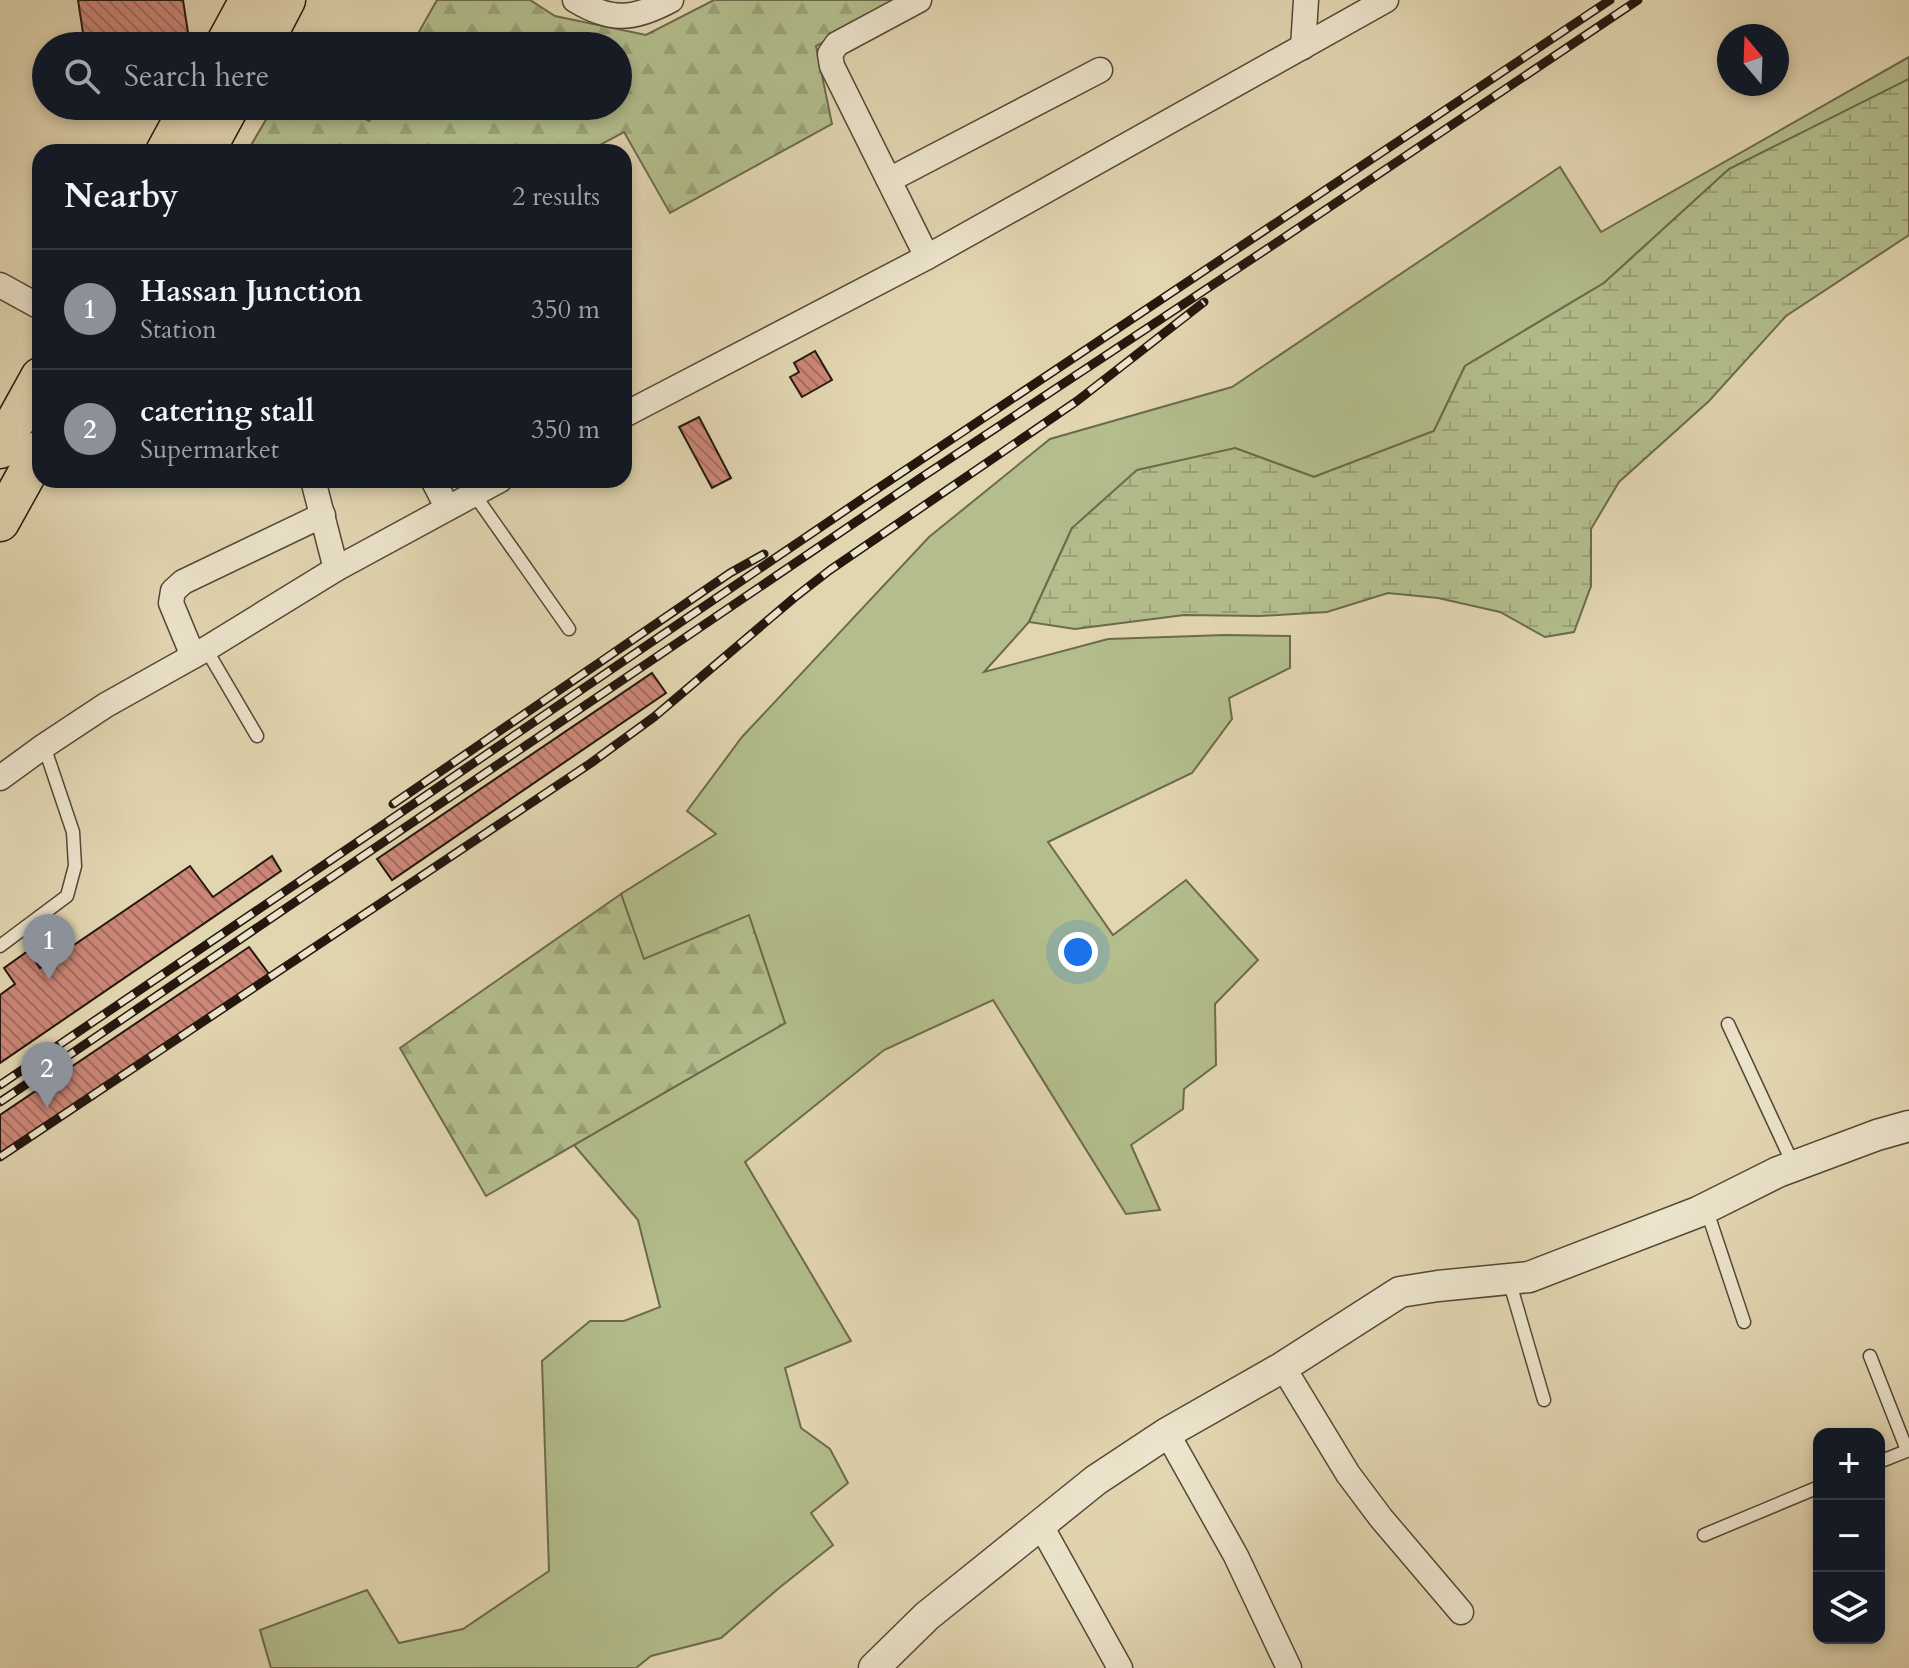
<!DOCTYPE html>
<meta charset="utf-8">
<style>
:root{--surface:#171b24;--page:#20242c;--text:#f1f3f6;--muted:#9ea1a6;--line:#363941;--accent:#8c9099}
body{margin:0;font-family:Cardo,serif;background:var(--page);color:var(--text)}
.controls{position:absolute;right:24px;bottom:24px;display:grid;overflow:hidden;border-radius:16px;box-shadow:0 4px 12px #0003}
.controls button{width:72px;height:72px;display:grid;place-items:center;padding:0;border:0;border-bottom:2px solid var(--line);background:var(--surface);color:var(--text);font:40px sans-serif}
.compass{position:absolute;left:1717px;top:24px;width:72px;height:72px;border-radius:50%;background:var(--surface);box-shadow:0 4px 12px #0003;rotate:341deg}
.you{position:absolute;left:1078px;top:952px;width:28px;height:28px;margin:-20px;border:6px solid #fff;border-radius:50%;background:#1a73e8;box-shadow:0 0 0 12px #1a73e833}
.badge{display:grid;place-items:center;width:52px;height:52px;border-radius:50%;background:var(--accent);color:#fff;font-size:26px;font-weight:700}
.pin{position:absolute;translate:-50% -66px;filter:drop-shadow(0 2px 4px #0008)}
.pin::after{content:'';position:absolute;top:42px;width:28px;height:24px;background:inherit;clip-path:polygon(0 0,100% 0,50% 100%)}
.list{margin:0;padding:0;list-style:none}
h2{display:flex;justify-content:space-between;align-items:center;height:104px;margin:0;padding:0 32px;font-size:34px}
h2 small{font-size:26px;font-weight:400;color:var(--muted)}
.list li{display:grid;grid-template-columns:52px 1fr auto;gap:24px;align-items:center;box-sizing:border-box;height:120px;padding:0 32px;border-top:2px solid var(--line)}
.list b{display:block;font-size:30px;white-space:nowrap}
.list p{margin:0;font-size:26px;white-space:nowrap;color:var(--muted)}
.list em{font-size:26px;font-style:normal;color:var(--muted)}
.icon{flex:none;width:44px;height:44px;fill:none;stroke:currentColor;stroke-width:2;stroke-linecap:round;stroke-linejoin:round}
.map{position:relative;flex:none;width:1909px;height:1668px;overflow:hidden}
.search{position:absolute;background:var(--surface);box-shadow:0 4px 12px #0003;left:32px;top:32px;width:600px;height:88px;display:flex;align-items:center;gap:20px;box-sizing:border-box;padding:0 28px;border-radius:44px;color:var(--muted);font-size:30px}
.panel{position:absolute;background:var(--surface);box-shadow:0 4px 12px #0003;left:32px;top:144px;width:600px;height:344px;border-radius:24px}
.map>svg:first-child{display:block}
.green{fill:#b3be8c;stroke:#6c6b4d;stroke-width:2}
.forest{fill:url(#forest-firs);stroke:#6c6b4d;stroke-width:2}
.wetland{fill:url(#wetland-marsh);stroke:#6c6b4d;stroke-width:2}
.building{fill:url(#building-back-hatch);stroke:#24180e;stroke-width:2}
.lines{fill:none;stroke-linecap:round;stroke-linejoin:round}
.service-casing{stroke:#544837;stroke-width:15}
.minor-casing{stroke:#544837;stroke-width:27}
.tertiary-casing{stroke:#544837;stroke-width:33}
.primary-casing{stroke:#24180e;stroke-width:41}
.service{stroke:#ece4cc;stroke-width:12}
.minor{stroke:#ece4cc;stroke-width:24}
.tertiary{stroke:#ece4cc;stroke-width:30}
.primary{stroke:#e2d6b1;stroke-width:38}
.rail-casing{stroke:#24180e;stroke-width:9}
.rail{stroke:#ece4cc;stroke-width:6;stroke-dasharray:18;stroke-linecap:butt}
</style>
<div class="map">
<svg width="1909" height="1668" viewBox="0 0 1909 1668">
<defs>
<pattern id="forest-firs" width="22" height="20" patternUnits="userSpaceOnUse" patternTransform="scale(2)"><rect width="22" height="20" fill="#b3be8c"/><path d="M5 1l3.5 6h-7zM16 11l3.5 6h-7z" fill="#9aa378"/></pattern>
<pattern id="wetland-marsh" width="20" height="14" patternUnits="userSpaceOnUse" patternTransform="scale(2)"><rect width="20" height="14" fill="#b3be8c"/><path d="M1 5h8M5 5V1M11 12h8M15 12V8" fill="none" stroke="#9aa378"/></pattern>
<pattern id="building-back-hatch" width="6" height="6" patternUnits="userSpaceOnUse" patternTransform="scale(2)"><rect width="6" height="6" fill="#cc8778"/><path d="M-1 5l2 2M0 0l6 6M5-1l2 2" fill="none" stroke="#a56d61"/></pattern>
</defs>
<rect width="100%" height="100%" fill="#e2d6b1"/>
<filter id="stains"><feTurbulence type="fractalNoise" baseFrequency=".0025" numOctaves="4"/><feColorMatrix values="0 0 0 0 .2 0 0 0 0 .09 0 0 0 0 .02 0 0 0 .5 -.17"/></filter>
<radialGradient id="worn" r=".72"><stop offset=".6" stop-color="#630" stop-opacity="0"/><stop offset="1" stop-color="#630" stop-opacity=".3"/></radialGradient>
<!-- green -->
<path class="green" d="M1909,57V79L1729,169L1604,283L1465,366L1434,431L1314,477L1235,448L1072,528L1029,622L984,672L1108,639L1225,635L1290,636V668L1229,698L1232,719L1192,773L1048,842L1113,935L1186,880L1258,960L1215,1004L1216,1065L1184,1089L1183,1109L1131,1145L1160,1210L1126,1214L993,1000L884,1050L745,1162L851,1341L785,1368L801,1428L830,1449L848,1483L811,1513L833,1545L779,1588L721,1638L651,1656L636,1668H271L260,1630L367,1590L399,1643L463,1629L549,1571L542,1361L590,1321H624L660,1307L638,1220L574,1145L785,1023L643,959L621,894L716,834L687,811L742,737L929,537L1050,439L1232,387L1560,167L1601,232Z"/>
<!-- forest -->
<g class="forest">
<path d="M437,0H530L555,16L646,35L714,0H901L816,46L832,124L670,213L624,132L587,152H247L274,106H343L369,121L378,106H618V46H411Z"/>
<path d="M621,894L644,959L749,915L785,1023L486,1196L400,1048Z"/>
</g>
<!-- wetland -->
<path class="wetland" d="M1909,79V235L1786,316L1709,401L1619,482L1591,529V586L1574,632L1545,637L1500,612L1438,598L1388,593L1327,612L1260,616L1184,615L1075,629L1029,622L1072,528L1137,470L1235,448L1314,477L1434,431L1465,366L1604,283L1729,169Z"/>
<!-- building -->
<g class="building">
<path d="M78,0H183L189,39L143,46H85Z"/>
<path d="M815,351L832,380L802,397L790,377L799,372L794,363Z"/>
<path d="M699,417L731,478L712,488L679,427Z"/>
<path d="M652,673L666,693L392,880L377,859Z"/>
<path d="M272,856L281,871L0,1063V995L15,984L4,968L28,951L40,968L190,866L213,897Z"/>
<path d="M249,947L269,974L0,1153V1115Z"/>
</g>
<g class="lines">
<defs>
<g id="service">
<path d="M474,494L569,629"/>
<path d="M206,649L257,736"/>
<path d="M0,946L67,896L75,866L73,832L44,746"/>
<path d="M1728,1024L1794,1166"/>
<path d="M1706,1208L1744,1322"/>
<path d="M1509,1280L1544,1400"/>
<path d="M1870,1356L1907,1450"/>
<path d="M1879,1462L1909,1450"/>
<path d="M1704,1535L1819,1487"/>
</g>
<g id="minor">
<path d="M575,0C611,22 634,20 671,0"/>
<path d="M919,0L837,44L830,54L832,66L927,257"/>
<path d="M1303,47L1306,0"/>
<path d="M889,180L1100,70"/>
<path d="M0,285L40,307"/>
<path d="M624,415L927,257L1386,0"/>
<path d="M313,480L336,569"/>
<path d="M433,480L447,507"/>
<path d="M193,656L171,603L173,591L183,582L323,515"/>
<path d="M0,778L44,746L106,705L206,649L336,569L500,480"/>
<path d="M1283,1367L1348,1474L1381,1518L1461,1612"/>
<path d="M1167,1433L1236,1556L1289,1668"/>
<path d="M1040,1524L1120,1668"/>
</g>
<path id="tertiary" d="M874,1668L927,1616L1096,1480L1167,1433L1283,1367L1400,1292L1438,1286L1529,1277L1698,1212L1778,1172L1877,1135L1909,1126"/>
<g id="primary">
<path d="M224,46L249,0"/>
<path d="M262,46L286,0"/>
<path d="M165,152L190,106"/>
<path d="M205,152L230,106"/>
<path d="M0,449L40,377"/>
<path d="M0,522L40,450"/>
</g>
</defs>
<!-- service casing -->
<use href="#service" class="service-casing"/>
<!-- minor casing -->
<use href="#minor" class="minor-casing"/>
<!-- tertiary casing -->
<use href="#tertiary" class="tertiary-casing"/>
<!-- primary casing -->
<use href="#primary" class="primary-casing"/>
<!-- service -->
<use href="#service" class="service"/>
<!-- minor -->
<use href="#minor" class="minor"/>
<!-- tertiary -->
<use href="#tertiary" class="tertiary"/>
<!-- primary -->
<use href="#primary" class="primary"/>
<defs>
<g id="rail">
<path d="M393,804L730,573L764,554"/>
<path d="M0,1085L865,497L1610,0"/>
<path d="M0,1102L922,477L1279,241L1638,0"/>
<path d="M0,1157L591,763L654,717L794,598L830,570L1077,401L1204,302"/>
</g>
</defs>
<!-- rail casing -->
<use href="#rail" class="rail-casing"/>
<!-- rail -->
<use href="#rail" class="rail"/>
</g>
<rect width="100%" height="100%" filter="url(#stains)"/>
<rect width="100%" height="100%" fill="url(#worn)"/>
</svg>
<div class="controls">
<button>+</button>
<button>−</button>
<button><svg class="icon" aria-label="layers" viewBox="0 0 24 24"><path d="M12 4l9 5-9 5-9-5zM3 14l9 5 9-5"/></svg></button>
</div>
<svg class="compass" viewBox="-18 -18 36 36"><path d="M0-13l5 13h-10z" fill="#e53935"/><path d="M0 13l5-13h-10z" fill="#9ea1a6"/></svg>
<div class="you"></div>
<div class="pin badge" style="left:49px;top:980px">1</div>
<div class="pin badge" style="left:47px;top:1108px">2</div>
<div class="search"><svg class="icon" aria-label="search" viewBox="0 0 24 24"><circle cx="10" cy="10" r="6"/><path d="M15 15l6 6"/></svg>Search here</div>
<section class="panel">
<h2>Nearby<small>2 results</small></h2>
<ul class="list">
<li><span class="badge">1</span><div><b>Hassan Junction</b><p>Station</p></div><em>350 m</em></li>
<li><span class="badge">2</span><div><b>catering stall</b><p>Supermarket</p></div><em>350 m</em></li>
</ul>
</section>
</div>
